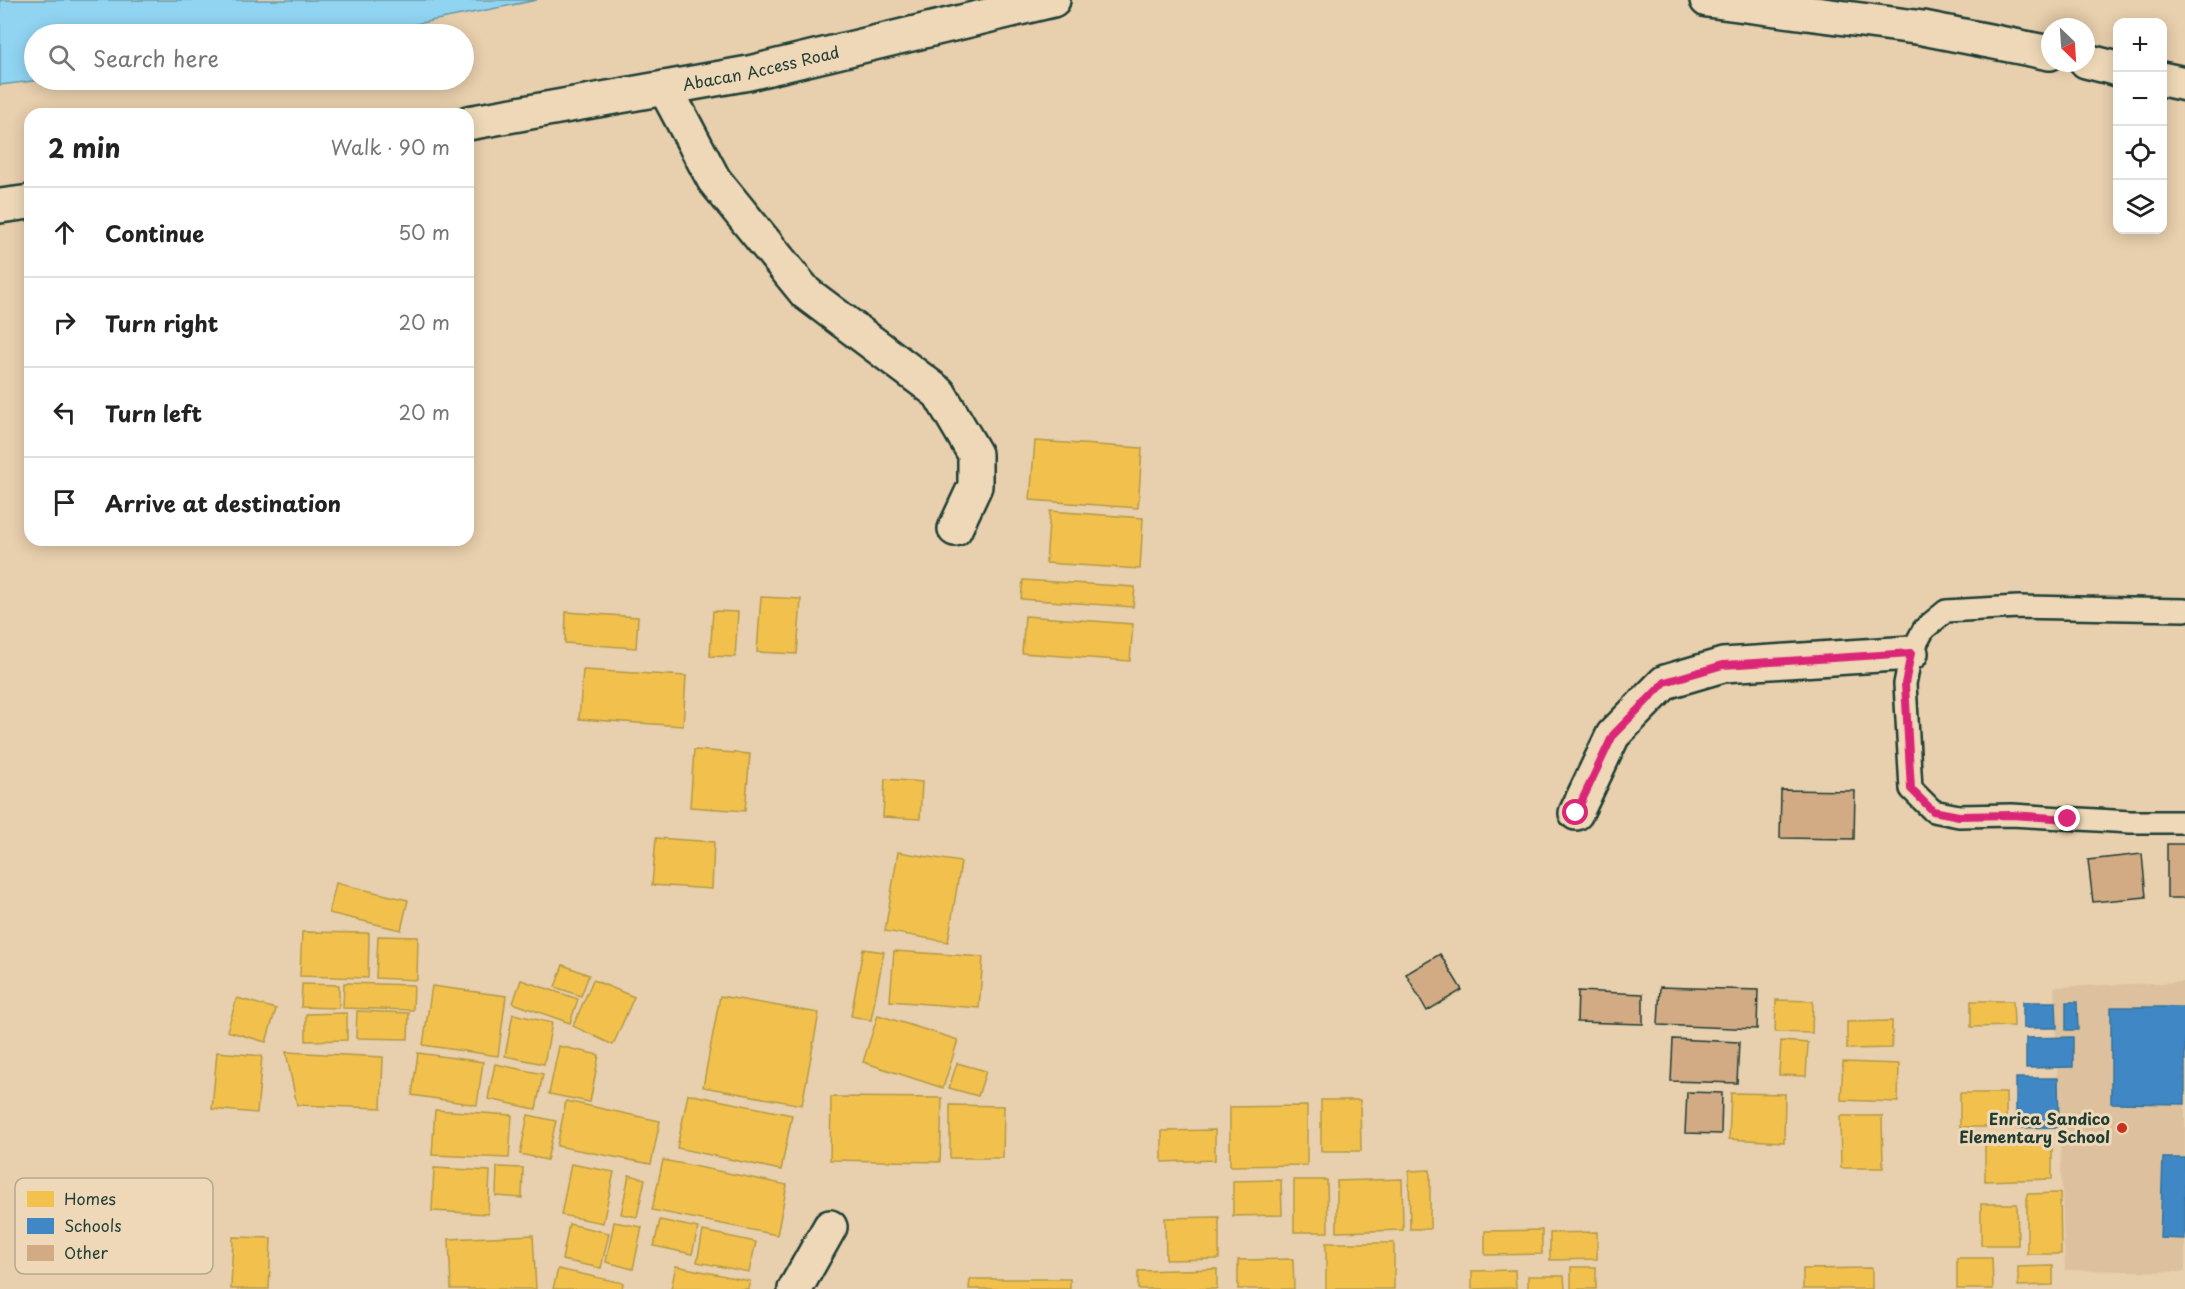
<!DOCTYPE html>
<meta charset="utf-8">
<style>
:root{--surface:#fff;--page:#f6f6f6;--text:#222;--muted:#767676;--line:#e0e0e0}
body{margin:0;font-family:"Playpen Sans",sans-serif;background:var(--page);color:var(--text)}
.controls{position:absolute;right:18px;top:18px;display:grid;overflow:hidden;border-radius:12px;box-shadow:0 3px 15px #0003}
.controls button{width:54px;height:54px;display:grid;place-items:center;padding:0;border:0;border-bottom:2px solid var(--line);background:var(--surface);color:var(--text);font:30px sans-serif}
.compass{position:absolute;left:2041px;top:18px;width:54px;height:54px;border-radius:50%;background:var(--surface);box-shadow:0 3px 15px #0003;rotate:155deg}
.stop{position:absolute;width:18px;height:18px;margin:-14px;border:4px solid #db2777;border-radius:50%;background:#fff}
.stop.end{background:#db2777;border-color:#fff;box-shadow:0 2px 6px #0008}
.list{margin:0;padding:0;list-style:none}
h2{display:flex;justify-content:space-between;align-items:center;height:78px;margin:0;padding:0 24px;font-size:26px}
h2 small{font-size:20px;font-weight:400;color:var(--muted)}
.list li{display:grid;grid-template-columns:39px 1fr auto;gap:18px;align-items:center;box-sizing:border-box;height:90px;padding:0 24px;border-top:2px solid var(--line)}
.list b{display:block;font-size:22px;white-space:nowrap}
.list em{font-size:20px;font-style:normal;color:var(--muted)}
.icon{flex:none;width:33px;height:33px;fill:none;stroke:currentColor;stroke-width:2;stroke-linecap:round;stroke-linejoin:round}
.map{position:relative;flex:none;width:2185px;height:1289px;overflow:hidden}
.search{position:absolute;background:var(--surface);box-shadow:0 3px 15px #0003;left:24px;top:24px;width:450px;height:66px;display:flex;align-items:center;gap:15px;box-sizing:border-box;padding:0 21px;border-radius:33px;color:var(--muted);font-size:22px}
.panel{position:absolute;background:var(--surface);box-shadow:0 3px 15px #0003;left:24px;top:108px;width:450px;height:438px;border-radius:18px}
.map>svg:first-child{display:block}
.built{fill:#ddc19e}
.water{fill:#90d4f2;stroke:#6398a6;stroke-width:1.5}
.homes{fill:#f2c14e;stroke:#b39946;stroke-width:1.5}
.schools{fill:#3f88c5;stroke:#35729a;stroke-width:1.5}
.building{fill:#d2aa83;stroke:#1f3d34;stroke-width:1.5}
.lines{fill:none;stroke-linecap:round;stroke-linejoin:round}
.service-casing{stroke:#1f3d34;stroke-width:26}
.minor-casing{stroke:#1f3d34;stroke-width:38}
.tertiary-casing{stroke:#1f3d34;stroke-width:38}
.service{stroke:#eed8b7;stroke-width:21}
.minor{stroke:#eed8b7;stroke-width:33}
.tertiary{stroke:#eed8b7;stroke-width:33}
.route{stroke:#db2777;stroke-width:8}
.poi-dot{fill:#c8321e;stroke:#eed8b7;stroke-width:2}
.labels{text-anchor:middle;stroke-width:6;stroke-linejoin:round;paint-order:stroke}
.street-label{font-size:16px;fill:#1f3d34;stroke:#eed8b7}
.poi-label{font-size:16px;font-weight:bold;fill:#1f3d34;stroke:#eed8b7;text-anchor:end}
.key{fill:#eed8b7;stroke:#b0aa90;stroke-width:1.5}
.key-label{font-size:16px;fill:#1f3d34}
</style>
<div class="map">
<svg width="2185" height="1289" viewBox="0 0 2185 1289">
<rect width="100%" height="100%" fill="#e8cfad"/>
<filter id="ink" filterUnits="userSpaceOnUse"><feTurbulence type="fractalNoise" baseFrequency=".0167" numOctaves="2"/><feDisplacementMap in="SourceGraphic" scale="12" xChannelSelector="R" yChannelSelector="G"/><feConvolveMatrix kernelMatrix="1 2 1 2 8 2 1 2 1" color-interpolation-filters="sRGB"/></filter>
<g filter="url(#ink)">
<!-- built -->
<path class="built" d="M2185,982V1272L2065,1270L2054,987Z"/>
<!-- water -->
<path class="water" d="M0,0H537L365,34H34V80H41L0,85Z"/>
<!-- homes -->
<g class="homes">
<path d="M1035,441L1142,448L1138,508L1030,500Z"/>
<path d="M1050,511L1143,518L1140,569L1046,563Z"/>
<path d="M1023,580L1135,587L1133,607L1021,599Z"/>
<path d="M761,597L801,599L797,654L757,652Z"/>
<path d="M713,611L738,612L735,657L710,656Z"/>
<path d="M566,612L638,617L636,648L565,643Z"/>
<path d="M1025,616L1133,624L1130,661L1022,653Z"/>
<path d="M583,670L686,676L683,726L579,719Z"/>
<path d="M694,750L750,754L745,811L690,807Z"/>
<path d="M885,779L922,782L920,819L883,817Z"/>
<path d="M656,838L714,842L712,889L652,885Z"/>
<path d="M898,852L961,862L948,942L885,931Z"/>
<path d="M336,883L408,900L401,930L329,913Z"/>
<path d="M302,932L369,933L368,978L300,976Z"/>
<path d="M378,936L418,937L417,980L376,978Z"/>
<path d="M863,949L884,952L871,1020L851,1016Z"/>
<path d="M894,951L983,957L979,1008L890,1001Z"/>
<path d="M563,965L589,975L581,996L555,987Z"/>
<path d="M521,980L578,999L570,1023L513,1003Z"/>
<path d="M593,980L634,997L613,1045L573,1026Z"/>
<path d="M344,983L414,985L413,1010L343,1008Z"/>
<path d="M302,984L339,985V1008L301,1007Z"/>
<path d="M432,986L506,996L498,1056L423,1045Z"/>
<path d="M720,996L819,1013L802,1105L703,1087Z"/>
<path d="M237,998L276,1009L266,1042L227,1031Z"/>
<path d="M1776,1000L1813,1001L1812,1033L1775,1032Z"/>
<path d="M1971,1001H2013L2014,1026L1971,1027Z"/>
<path d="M357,1011L409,1013L408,1039L356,1038Z"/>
<path d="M347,1013V1040L306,1041V1014Z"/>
<path d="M513,1014L552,1023L544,1064L505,1056Z"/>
<path d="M878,1015L958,1040L943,1088L863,1062Z"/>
<path d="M1892,1021V1048L1847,1049V1022Z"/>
<path d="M1781,1041L1808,1043L1806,1076L1779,1075Z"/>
<path d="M559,1046L599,1055L590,1102L549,1094Z"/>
<path d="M217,1052L262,1056L257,1113L212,1109Z"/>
<path d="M286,1052L383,1057L381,1108L297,1105Z"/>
<path d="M418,1053L483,1062L477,1105L412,1095Z"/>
<path d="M1843,1062L1899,1064L1898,1102L1841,1100Z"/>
<path d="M957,1063L986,1071L978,1096L949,1088Z"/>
<path d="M495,1064L543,1074L536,1109L488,1099Z"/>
<path d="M1731,1093L1785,1094L1784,1142L1729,1139Z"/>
<rect x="1960" y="1093" width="46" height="34"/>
<path d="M688,1094L792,1115L781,1170L677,1148Z"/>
<path d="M831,1097L942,1098L940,1162L830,1160Z"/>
<path d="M1321,1100H1360L1361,1151H1321Z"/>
<path d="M566,1101L660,1121L651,1164L557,1146Z"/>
<path d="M950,1105L1004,1106L1003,1158H950Z"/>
<path d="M1307,1106V1165L1230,1166V1107Z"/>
<path d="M435,1110L512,1115L509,1158L432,1155Z"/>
<path d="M528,1115L556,1121L547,1160L520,1154Z"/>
<path d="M1840,1116H1882L1883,1168H1841Z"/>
<path d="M1215,1130V1160L1162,1162V1131Z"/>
<path d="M2052,1137V1179L1985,1181V1138Z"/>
<path d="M663,1160L787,1185L777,1235L652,1210Z"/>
<path d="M571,1164L614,1172L603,1223L561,1215Z"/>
<path d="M497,1167L523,1168L522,1198L496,1196Z"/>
<path d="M434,1168L490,1171L488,1214L432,1211Z"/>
<path d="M1430,1170V1229H1410L1409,1171Z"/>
<path d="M629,1175L645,1179L637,1217L621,1214Z"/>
<path d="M1402,1179L1403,1230L1337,1232V1181Z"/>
<path d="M1281,1180L1282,1215L1233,1216V1181Z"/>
<path d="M1294,1180H1327L1328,1232H1294Z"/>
<path d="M2060,1193L2061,1254H2027V1194Z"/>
<path d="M1981,1204H2017L2018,1245H1981Z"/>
<path d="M1219,1217V1259L1166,1260L1165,1218Z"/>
<path d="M660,1220L698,1228L692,1254L654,1246Z"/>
<path d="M614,1222L642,1227L633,1269L606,1262Z"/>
<path d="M569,1224L609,1233L601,1268L562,1260Z"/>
<path d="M1542,1230V1254L1485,1255V1231Z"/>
<path d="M703,1231L756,1242L749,1272L697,1262Z"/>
<path d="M1597,1232V1259L1550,1260V1233Z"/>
<path d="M533,1235L536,1289H451L449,1239Z"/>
<path d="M233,1237L271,1238L269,1289H231Z"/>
<rect x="1326" y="1243" width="68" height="46"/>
<path d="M1957,1258H1992L1993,1289H1957Z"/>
<path d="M1293,1259L1294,1289H1238V1260Z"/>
<path d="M676,1266L750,1281L748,1289H671Z"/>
<path d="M2053,1266V1285L2018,1286V1267Z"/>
<rect x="1571" y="1267" width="25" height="22"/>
<path d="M1872,1268V1289H1803V1269Z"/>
<path d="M558,1269L623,1283L622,1289H553Z"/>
<path d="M1217,1269V1289H1138V1271Z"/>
<path d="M1515,1270L1516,1288L1472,1289V1271Z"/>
<path d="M1528,1276H1564L1565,1289H1528Z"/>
<path d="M970,1279H1070V1289H969Z"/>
</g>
<!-- schools -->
<g class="schools">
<path d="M2023,1002H2056L2057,1028H2023Z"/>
<path d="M2066,1002H2077L2078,1030H2066Z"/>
<path d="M2111,1007H2185V1104L2111,1103Z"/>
<path d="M2073,1037V1067L2026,1068V1038Z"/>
<path d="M2016,1078H2058L2059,1127L2016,1128Z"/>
<path d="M2163,1158H2185V1239L2160,1238Z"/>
</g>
<!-- building -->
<g class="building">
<path d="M1781,790L1855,791L1854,839L1780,838Z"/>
<rect x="2167" y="844" width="18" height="54"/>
<path d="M2142,854L2146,897L2093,902L2088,860Z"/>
<path d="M1440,954L1462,990L1427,1011L1406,974Z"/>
<path d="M1660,987L1758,990L1757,1029L1658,1025Z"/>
<path d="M1578,991L1643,994V1024L1577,1022Z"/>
<path d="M1673,1039L1739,1042L1737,1083L1671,1081Z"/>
<path d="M1687,1092L1722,1093L1721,1134L1685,1133Z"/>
</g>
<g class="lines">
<defs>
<path id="service" d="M2185,610L2018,607L1946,611L1924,629L1911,653L1905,684L1911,789L1933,811L1959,816L2012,815L2130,822H2185"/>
<g id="minor">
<path d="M665,88L714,180L806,293L939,393L975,454V486L955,529"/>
<path d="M1576,813L1613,735L1665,682L1723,665L1911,653"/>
<path d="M795,1289L830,1227"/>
</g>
<g id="tertiary">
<path d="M1707,0L1923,28L2050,53"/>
<path d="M2086,61L2118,69"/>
<path d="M2162,79L2185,84"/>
<path id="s1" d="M468,123L749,73L1053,0"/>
<path d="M0,206L30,202"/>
</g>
</defs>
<!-- service casing -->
<use href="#service" class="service-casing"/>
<!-- minor casing -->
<use href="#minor" class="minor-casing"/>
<!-- tertiary casing -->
<use href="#tertiary" class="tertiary-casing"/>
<!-- service -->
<use href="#service" class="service"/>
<!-- minor -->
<use href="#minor" class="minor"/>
<!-- tertiary -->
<use href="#tertiary" class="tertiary"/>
</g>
</g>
<g class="lines" filter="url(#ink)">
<!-- route -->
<path class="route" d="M1576,813L1613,735L1665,682L1723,665L1911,653L1905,684L1911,789L1933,811L1959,816L2012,815L2068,819"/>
</g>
<!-- markers -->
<circle class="poi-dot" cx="2122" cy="1128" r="6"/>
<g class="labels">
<!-- street labels -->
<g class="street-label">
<text dy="6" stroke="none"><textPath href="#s1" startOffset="298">Abacan Access Road</textPath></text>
</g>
<!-- poi labels -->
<g class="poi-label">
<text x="2110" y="1125">Enrica Sandico<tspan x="2110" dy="18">Elementary School</tspan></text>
</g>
</g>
<!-- legend -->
<rect x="15" y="1178" width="198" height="96" rx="9" class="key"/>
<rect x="27" y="1191" width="27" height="16" fill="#f2c14e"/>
<rect x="27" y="1218" width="27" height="16" fill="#3f88c5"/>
<rect x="27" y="1245" width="27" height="16" fill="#d2aa83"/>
<g class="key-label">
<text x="64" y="1205">Homes</text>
<text x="64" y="1232">Schools</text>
<text x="64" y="1259">Other</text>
</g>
</svg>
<div class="controls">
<button>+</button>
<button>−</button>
<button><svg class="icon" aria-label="locate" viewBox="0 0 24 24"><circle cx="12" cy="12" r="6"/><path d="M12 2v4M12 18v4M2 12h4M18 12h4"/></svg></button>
<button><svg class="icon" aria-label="layers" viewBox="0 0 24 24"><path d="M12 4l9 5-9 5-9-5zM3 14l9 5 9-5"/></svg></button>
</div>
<svg class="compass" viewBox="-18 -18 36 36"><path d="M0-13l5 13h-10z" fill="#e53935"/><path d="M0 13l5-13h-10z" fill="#767676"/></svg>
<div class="stop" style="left:1576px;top:813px"></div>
<div class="stop end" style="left:2068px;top:819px"></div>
<div class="search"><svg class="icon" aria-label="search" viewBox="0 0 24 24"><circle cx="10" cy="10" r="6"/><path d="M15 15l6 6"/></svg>Search here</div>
<section class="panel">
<h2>2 min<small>Walk · 90 m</small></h2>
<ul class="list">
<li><svg class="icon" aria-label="ahead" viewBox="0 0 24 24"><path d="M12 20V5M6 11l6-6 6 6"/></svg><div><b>Continue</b></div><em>50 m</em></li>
<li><svg class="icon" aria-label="right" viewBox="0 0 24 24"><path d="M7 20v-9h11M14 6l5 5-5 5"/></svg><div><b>Turn right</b></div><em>20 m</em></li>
<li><svg class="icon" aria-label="left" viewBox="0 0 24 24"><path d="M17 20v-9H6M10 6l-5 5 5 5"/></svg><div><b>Turn left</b></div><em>20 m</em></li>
<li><svg class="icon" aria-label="arrive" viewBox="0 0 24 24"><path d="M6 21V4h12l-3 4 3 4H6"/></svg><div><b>Arrive at destination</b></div></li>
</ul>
</section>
</div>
